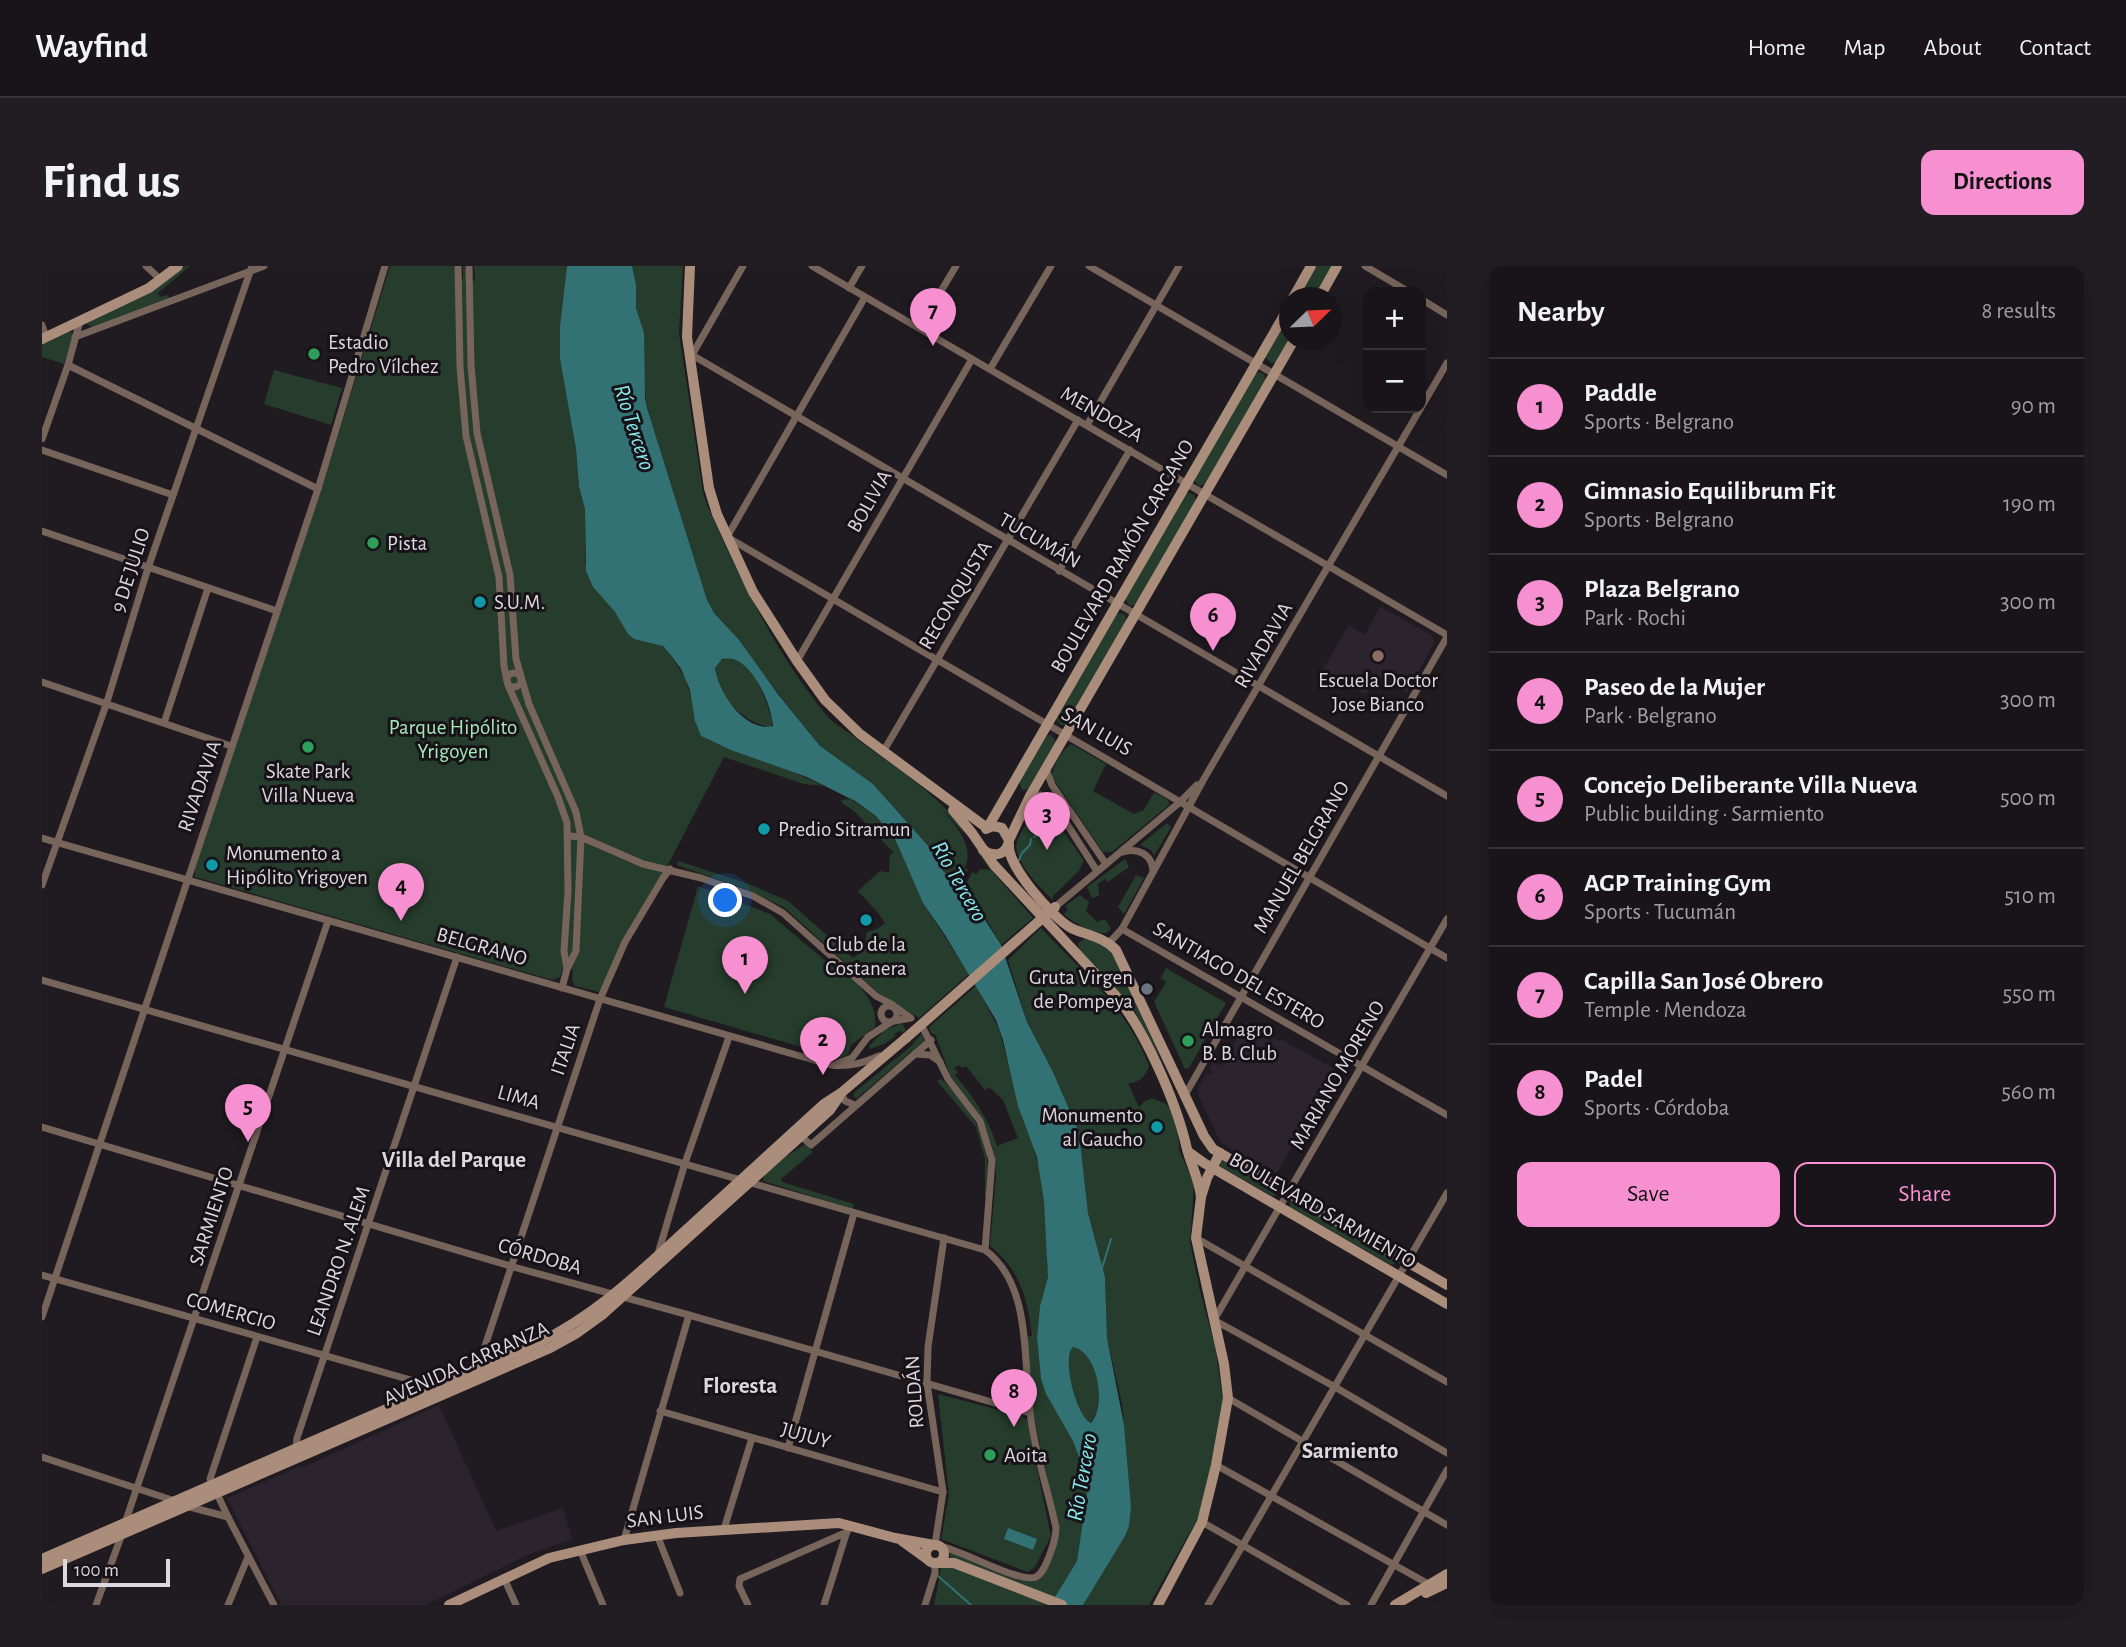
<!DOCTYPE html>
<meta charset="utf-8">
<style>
:root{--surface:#181419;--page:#211d22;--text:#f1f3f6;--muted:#9f9ea2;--line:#363338;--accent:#f690d0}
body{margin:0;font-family:"Alegreya Sans",sans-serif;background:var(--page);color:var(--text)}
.controls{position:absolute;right:21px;top:21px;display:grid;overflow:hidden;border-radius:14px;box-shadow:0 7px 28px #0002}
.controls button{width:63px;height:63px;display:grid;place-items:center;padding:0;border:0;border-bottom:2px solid var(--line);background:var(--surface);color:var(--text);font:35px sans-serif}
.compass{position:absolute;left:1237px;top:21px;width:63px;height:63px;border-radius:50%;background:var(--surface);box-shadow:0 7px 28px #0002;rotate:67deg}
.scale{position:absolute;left:21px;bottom:18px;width:107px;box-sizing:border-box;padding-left:7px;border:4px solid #dcd8dd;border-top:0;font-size:19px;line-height:24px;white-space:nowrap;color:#dcd8dd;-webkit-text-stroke:5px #171218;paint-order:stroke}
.you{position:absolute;left:684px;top:635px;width:24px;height:24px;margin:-18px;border:5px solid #fff;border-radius:50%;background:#1a73e8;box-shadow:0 0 0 10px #1a73e833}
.badge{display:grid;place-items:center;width:46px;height:46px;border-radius:50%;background:var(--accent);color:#111;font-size:23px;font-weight:700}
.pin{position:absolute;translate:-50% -58px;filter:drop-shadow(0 2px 4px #0008)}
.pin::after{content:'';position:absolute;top:37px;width:24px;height:21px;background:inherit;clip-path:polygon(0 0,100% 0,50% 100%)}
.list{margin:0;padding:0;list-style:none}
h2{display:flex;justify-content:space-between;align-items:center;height:91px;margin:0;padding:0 28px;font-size:30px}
h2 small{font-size:23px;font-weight:400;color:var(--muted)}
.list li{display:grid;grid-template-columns:46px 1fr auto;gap:21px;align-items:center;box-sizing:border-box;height:98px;padding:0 28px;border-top:2px solid var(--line)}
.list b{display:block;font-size:26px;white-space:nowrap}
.list p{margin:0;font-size:23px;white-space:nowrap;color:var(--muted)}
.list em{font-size:23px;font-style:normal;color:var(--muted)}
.actions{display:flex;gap:14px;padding:21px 28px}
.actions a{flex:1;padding:16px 0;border:2px solid var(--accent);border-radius:14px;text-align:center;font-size:24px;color:var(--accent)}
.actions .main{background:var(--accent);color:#111}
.map{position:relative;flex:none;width:1405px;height:1339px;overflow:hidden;border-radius:14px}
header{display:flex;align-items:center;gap:42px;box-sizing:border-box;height:98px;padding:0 35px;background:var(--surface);border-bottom:2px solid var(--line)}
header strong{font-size:33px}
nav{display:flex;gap:38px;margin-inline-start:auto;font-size:24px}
.intro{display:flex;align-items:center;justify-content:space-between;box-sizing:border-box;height:168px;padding:0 42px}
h1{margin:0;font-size:49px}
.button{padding:18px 32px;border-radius:14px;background:var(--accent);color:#111;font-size:24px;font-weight:700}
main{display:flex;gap:42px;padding:0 42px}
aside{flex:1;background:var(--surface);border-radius:14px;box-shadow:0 7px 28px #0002}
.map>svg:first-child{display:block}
.built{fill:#2b232e}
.green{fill:#263c2c;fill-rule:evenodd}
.water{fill:#337274;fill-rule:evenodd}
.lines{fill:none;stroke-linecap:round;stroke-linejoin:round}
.stream{stroke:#337274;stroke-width:2}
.street{stroke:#77645a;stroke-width:7}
.secondary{stroke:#ab8d7c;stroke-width:10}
.secondary-bridge{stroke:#ab8d7c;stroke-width:10}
.leisure-dot{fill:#2e9e5b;stroke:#171218;stroke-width:2.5}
.culture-dot{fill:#0f9aa8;stroke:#171218;stroke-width:2.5}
.education-dot{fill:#8d6e63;stroke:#171218;stroke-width:2.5}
.worship-dot{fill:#6b7280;stroke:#171218;stroke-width:2.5}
.labels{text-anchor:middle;stroke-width:6;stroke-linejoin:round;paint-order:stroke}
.poi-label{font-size:21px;fill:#dcd8dd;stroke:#171218;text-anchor:start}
.street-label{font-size:21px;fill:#dcd8dd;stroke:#171218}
.park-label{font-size:21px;fill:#a6e9b9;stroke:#171218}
.water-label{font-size:23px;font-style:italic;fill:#86ebed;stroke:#171218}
.neighbourhood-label{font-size:23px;font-weight:bold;fill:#dcd8dd;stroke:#171218}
</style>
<header>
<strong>Wayfind</strong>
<nav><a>Home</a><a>Map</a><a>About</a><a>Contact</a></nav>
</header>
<div class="intro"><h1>Find us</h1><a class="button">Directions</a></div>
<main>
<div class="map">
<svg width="1405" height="1339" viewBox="0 0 1405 1339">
<rect width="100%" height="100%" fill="#201b21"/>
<!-- built -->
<g class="built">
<path d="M1338,341L1390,369L1392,377L1364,427L1335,410L1323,429L1281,403L1307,359L1323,369Z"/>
<path d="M1204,756L1228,770L1226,773L1229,775L1231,772L1237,775L1239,773L1294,804L1234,908L1179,877L1156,829V822L1165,807L1168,809L1171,806L1167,803L1171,796L1178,800L1197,769L1203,772L1206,766L1200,762Z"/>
<path d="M397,1139L454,1265L521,1242L530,1273L488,1288L384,1339H239L185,1232L259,1200L262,1201Z"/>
</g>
<!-- green -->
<g class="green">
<path d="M144,0H148L116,27L118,31L126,29L127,33L51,61L46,59L45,57L107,27Z"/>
<path d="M348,0H412L414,11L421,13V0H423L425,13L433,15L432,0H525L518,60V93L534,183L537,221L543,243V296L551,321L573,346L592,373L614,377L621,380L628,388L643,412L650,433L655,461L664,473L747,504L782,520L762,518L682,491L629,593L582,674L557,726L533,720L530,714L531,704L521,702L518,711L510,714L153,611V599L279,225Z"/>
<path d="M590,0H641L637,67L661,226L665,239C698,313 734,389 786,451C792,458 804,464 811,470C841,493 909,536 922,568L900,542C912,560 933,577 923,602L926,604L920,616L924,618L930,606L935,608L938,603L948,604L925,570L949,604L991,652L959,679L927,623L918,619L901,605L888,582L831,518L778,480L672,347L665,334L605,142Z"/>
<path d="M1275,0H1290L1272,31L1257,32Z"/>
<path d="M1247,47L1248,74L1233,97H1229L1223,91Z"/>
<path d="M26,66H29L31,70L22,98L0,91V78Z"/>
<path d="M232,104L300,122L289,159L222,138Z"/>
<path d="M1218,106L1222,108L1224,114L1164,218L1157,220L1152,214L1213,108Z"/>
<path d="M1147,227L1152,229L1154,235L1095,338L1088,340L1083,333L1143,228Z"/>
<path d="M1078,347L1083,349L1084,355L1024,459H1019L1014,453L1074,349Z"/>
<path d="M686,392C713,396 723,433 731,454L729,461C704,460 664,422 675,396Z"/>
<path d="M1009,469L1014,475L987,523L980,524L977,516L1005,470Z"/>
<path d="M1029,478L1064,498L1051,525L1092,548L1102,544L1112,526L1126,534L1127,539L1070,586H1061L1010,511C1010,501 1020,484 1029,478Z"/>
<path d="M808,533L834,550L853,573L881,637L927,708L877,752L835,726L743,642L706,624L635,599L636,595L707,618L746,635L811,692L822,684L825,666L835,663L843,657L837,648L816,625L838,605L847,607L848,588L852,587L812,545L801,538L799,534Z"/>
<path d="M1002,537L1042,595L1036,606L1011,630V634C998,621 967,592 976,573C981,561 990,550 997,539Z"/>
<path d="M1125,557L1129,561L1112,590L1109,584L1098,579Z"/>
<path d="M1083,593L1087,601L1066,616L1063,613L1056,618L1057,630L1050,632L1045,621Z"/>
<path d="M1094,609L1102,612L1082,648L1076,641Z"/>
<path d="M656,620L728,648L792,702H800C817,719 836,736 833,761L809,779L806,789L797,792L622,741Z"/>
<path d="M1038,629L1047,636L1044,645L1055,656L1063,653L1069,662L1065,667C1052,668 1031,657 1022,648L1026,644L1023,640Z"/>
<path d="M999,662C1039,705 1086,743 1107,800C1103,811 1097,817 1086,817L1097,841L1103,835L1110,832L1124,838L1128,842L1136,864L1137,884L1152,917L1148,977L1159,1029L1173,1080L1181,1136L1170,1197L1157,1250L1107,1339H1041L1089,1240L1080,1138L1065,1072L1063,1011L1046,947L1037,866L1011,806L985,756L966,694Z"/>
<path d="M1044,672L1061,679L1072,688L1123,801L1090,740L1038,686L1036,677Z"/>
<path d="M1124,702L1184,737L1147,802L1143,803L1112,736L1124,716L1119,712Z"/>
<path d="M934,720L957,763L981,854L991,879L998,905L1004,949L1006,1011L998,1040L995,1072L999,1113L1004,1128L1032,1175L1044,1208L1045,1228L1035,1295L1008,1339H892L899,1302L921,1299L908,1292V1286L987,1315L1007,1298L1013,1248L991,1147L983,1071L990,1070C986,1034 978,1003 948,980L954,910L953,891L941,854L908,809L893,768H890L887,761ZM917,799L920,802L924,800L943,824L947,821L961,834L976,872L955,880C946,852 932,832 913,809L916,806L912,802Z"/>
<path d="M860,757L864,764L860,767L858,765L852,768L854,770L842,778L828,783L827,780L843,764Z"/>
<path d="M880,767L882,775L814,833L811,828L814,825L867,782Z"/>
<path d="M898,813C907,818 914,828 921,837C946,872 948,889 945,932L943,931V893L934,861L895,815Z"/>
<path d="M763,878L771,886L739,913L740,916L812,938L811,943L721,915L722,909L742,892Z"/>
<path d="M1179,894L1233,925L1234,929L1230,930L1178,900Z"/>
<path d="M1251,935L1352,993L1353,998L1349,999L1248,941V936Z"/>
<path d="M1031,1081C1057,1087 1064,1140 1048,1157C1035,1152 1019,1092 1031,1081Z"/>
<path d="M896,1128L980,1150L985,1154L1009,1270L993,1301L986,1306L899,1273L907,1229Z"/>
</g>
<!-- water -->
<g class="water">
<path d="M525,0H590L594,19V42L602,67L603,131L605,142L665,334L672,347L697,374L735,427L778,480L831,518L888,582L901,605L918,619L926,623L938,646L959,679L985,756L1011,806L1037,866L1046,947L1063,1011L1065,1072L1082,1159L1089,1240L1087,1260L1083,1270L1041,1339H1008L1035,1295L1045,1228L1044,1208L1031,1175L1004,1128L999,1113L995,1072L998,1040L1006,1011L1002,935L995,891L976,840L961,774L954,754L903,669L881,637L853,573L834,550L813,535L765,511L689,484L659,470L653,455L648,424L639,403L628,388L621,380L592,373L586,368L573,346L551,321L544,305L543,243L537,221L534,183L518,93V60ZM680,393C686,392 691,392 696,395C714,405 730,440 731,460C703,467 676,426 673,402ZM1031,1081C1057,1087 1064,1140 1049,1157C1035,1152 1019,1092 1031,1081Z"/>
<path d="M966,1262L995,1273L991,1284L962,1273Z"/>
</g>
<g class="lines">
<!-- stream -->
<g class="stream">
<path d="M992,571L997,568L1004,572L1007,563L1013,566"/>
<path d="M977,594L980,587L988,579L989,573"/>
<path d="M1060,1002L1069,973"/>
<path d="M896,1310L929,1339"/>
</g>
<!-- street -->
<g class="street">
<path d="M104,0L119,14"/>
<path d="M416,0L418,101L424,170L457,311L462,400L465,415"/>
<path d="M427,0L429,99L435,167L468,309L474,393L487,438L534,546L539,571L534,685L525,703L520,722"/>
<path d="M770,0L1405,369"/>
<path d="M1047,0L1405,209"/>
<path d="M1323,0L1367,26"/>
<path d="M807,22L820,0"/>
<path d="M823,31L685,271L1405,692"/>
<path d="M1379,33L1405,49"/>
<path d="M0,59L4,71"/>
<path d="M877,62L914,0"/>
<path d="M33,71L222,0"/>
<path d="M648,89H650L1405,530"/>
<path d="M650,89L701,0"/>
<path d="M26,99L276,223"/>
<path d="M948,103L1009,0"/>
<path d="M1045,159L1137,0"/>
<path d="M0,173L26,99L38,55"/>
<path d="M0,184L131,229"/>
<path d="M0,265L235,345"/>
<path d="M1017,305L1088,184"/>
<path d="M755,395L930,93"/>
<circle cx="472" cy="414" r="7"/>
<path d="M0,416L189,480"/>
<path d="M466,419L516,531L525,557L526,625L522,685L525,702"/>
<path d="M122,457L166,322"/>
<path d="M841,486L1036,154"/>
<path d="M1004,503L1010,519L1064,598"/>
<path d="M988,530L999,529L1012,538L1055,605"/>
<path d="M527,570L539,571L601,598L659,612L711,630L741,647L834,730L851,739"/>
<path d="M0,572L789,799C805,801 822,797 837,790"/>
<path d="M1081,586C1096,581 1111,589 1111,606"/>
<path d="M0,619L64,439L106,302L210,0"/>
<path d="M1013,641L1138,536L1155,519"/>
<path d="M1405,653L1172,1054L1293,1121L1405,1187"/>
<path d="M1080,663L1405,849"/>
<path d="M1067,677L1080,663L1163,511L1405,97"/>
<path d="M0,714L943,984"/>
<circle cx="847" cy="748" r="8"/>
<path d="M852,755L869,752L855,742"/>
<path d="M882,764L906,813L938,855L950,894L943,984C990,1018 981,1094 988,1146C992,1185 1006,1223 1014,1262C1014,1273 1010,1283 1006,1293C1003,1300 1001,1307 994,1311C978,1318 918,1283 897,1280"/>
<path d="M873,788L888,789L898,796"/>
<path d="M796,797L810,792L826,771L849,756"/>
<path d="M799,827L803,835L813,839"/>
<path d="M1143,829L1405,371"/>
<path d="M0,861L468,1000L647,1049L988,1147"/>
<path d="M759,870L769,879L889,774"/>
<path d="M1154,972L1405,1116"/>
<path d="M615,991L643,897L687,771"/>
<path d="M0,1009L397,1122"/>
<path d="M0,1051L276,223L343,0"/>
<path d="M435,1104L558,733L583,676L621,612L628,603"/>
<path d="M1186,1132L1405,1259"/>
<path d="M618,1145L901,1226"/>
<path d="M746,1182L812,947"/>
<path d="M254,1183L255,1172L415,691"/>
<path d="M0,1191L133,1235"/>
<path d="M1174,1199L1390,1320"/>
<path d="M144,1240L186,1251L232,1339"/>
<path d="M186,1251L168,1213L215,1071"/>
<path d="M1160,1256L1305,1339"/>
<path d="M83,1257L286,655"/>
<path d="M682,1263L710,1172"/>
<path d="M615,1269L638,1327"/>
<path d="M582,1274L647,1049"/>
<path d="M893,1279L901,1226L885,1117L886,1081L902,972"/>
<path d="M538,1284L561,1339"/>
<path d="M462,1312L474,1339"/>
<path d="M54,1339L80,1268"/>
<path d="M186,1339L206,1291"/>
<path d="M706,1339L697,1320L698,1313L805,1266"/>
<path d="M782,1339L805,1265"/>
<path d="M883,1339L893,1307V1297"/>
<path d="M1166,1339L1405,927"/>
<path d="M1329,1339L1405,1204"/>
</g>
<!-- secondary -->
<g class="secondary">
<path d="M648,0L645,71L667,222L675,248L711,326L755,395L783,434L818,468L945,562"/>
<path d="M1251,32L1269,0"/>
<path d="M1277,32L1295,0"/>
<path d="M0,73L107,22L136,0"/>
<path d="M911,544L930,567L952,599L1073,729C1102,762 1134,836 1144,879C1148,897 1157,912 1159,931"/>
<path d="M946,561L1248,39"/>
<path d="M967,574L988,530L1252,74"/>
<path d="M967,579C965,600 1011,652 1029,662C1044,669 1062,671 1074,684L1162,870L1171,883L1405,1019"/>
<path d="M941,584C953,592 965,589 967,574L960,562L951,560L944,563"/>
<path d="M1148,887L1162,897L1405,1038"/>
<path d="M860,1275L885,1293"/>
<circle cx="893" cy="1288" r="9"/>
<path d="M0,1293L496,1077C553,1050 598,1006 644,964C690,922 736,880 782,838L799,827L864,772"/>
<path d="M895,1297H912L1020,1339"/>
<path d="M0,1303L506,1083L535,1067L560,1049L788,844L797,831"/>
<path d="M1384,1327L1405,1317"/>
<path d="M407,1339L507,1292L582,1274L634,1267L797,1257L853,1272L892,1279"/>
<path d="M1116,1339L1160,1256L1174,1199L1186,1132L1182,1098L1154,972L1159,931L1165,912L1178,887"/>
<path d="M1353,1339L1405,1308"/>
</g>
<!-- secondary-bridge -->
<path class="secondary-bridge" d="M864,772L1013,641"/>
</g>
<!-- markers -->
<g class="leisure-dot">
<circle cx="272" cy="88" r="7"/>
<circle cx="331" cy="277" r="7"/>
<circle cx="266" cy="481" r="7"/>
<circle cx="1146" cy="775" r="7"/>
<circle cx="948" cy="1189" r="7"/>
</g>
<g class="culture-dot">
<circle cx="438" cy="336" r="7"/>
<circle cx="722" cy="563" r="7"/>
<circle cx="170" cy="599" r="7"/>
<circle cx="824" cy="654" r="7"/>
<circle cx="1115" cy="861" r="7"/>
</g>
<circle class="education-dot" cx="1336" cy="390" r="7"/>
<circle class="worship-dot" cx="1105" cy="723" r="7"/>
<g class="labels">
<!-- poi labels -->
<g class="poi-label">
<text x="286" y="83">Estadio<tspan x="286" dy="24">Pedro Vílchez</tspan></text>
<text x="345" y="284">Pista</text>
<text x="452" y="343">S.U.M.</text>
<text x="1336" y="421" text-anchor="middle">Escuela Doctor<tspan x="1336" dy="24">Jose Bianco</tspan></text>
<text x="266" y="512" text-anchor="middle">Skate Park<tspan x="266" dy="24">Villa Nueva</tspan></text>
<text x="736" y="570">Predio Sitramun</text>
<text x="184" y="594">Monumento a<tspan x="184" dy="24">Hipólito Yrigoyen</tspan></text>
<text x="824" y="685" text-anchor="middle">Club de la<tspan x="824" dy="24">Costanera</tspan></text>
<text x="1091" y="718" text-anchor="end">Gruta Virgen<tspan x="1091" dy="24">de Pompeya</tspan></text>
<text x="1160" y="770">Almagro<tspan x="1160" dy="24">B. B. Club</tspan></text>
<text x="1101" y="856" text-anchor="end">Monumento<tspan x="1101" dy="24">al Gaucho</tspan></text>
<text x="962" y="1196">Aoita</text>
</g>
<!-- street labels -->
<g class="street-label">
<text transform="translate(1060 148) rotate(30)" y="7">MENDOZA</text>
<text transform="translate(827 235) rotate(-60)" y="7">BOLIVIA</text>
<text transform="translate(998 274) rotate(30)" y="7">TUCUMÁN</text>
<text transform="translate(1080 290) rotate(-60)" y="7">BOULEVARD RAMÓN CARCANO</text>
<text transform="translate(88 304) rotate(-72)" y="7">9 DE JULIO</text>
<text transform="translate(913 329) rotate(-59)" y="7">RECONQUISTA</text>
<text transform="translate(1221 379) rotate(-60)" y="7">RIVADAVIA</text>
<text transform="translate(1055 465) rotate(30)" y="7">SAN LUIS</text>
<text transform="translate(157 520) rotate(-71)" y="7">RIVADAVIA</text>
<text transform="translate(1259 591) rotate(-60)" y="7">MANUEL BELGRANO</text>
<text transform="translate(440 680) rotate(16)" y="7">BELGRANO</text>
<text transform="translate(1197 709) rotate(30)" y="7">SANTIAGO DEL ESTERO</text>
<text transform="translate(523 783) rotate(-71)" y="7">ITALIA</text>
<text transform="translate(1295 809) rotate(-60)" y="7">MARIANO MORENO</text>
<text transform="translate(477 831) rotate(16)" y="7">LIMA</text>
<text transform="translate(1281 944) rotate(30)" y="7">BOULEVARD SARMIENTO</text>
<text transform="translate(169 950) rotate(-72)" y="7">SARMIENTO</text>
<text transform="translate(498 990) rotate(16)" y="7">CÓRDOBA</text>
<text transform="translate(296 995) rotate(-71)" y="7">LEANDRO N. ALEM</text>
<text transform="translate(189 1045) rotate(16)" y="7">COMERCIO</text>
<text transform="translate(424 1097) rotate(-24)" y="7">AVENIDA CARRANZA</text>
<text transform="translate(872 1126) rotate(-94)" y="7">ROLDÁN</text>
<text transform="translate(764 1169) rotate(16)" y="7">JUJUY</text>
<text transform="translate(623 1250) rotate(-7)" y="7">SAN LUIS</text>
</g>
<!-- park labels -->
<g class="park-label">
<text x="411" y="468">Parque Hipólito<tspan x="411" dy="24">Yrigoyen</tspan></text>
</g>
<!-- water labels -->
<g class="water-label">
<text transform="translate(593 161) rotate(72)" y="8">Río Tercero</text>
<text transform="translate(918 615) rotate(60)" y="8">Río Tercero</text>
<text transform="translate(1039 1211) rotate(-80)" y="8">Río Tercero</text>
</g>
<!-- neighbourhood labels -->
<g class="neighbourhood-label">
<text x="412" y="901">Villa del Parque</text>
<text x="698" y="1127">Floresta</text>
<text x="1308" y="1192">Sarmiento</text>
</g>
</g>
</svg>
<div class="controls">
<button>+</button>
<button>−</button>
</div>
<svg class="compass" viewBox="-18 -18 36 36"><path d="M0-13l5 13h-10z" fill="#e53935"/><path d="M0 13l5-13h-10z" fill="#9f9ea2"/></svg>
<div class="scale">100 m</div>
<div class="you"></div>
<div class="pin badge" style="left:703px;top:728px">1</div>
<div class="pin badge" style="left:781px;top:809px">2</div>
<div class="pin badge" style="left:1005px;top:584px">3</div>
<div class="pin badge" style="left:359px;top:655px">4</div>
<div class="pin badge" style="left:206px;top:876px">5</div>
<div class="pin badge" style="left:1171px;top:385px">6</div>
<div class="pin badge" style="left:891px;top:80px">7</div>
<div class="pin badge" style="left:972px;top:1161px">8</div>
</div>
<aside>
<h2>Nearby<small>8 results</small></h2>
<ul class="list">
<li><span class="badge">1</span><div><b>Paddle</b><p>Sports · Belgrano</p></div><em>90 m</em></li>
<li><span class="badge">2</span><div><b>Gimnasio Equilibrum Fit</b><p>Sports · Belgrano</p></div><em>190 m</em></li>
<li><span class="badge">3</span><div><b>Plaza Belgrano</b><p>Park · Rochi</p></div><em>300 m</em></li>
<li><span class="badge">4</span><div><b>Paseo de la Mujer</b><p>Park · Belgrano</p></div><em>300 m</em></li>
<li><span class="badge">5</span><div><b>Concejo Deliberante Villa Nueva</b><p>Public building · Sarmiento</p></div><em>500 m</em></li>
<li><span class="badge">6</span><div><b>AGP Training Gym</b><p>Sports · Tucumán</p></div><em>510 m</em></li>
<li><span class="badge">7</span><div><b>Capilla San José Obrero</b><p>Temple · Mendoza</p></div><em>550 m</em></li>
<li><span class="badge">8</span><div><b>Padel</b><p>Sports · Córdoba</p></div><em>560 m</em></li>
</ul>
<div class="actions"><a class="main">Save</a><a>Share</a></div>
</aside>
</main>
